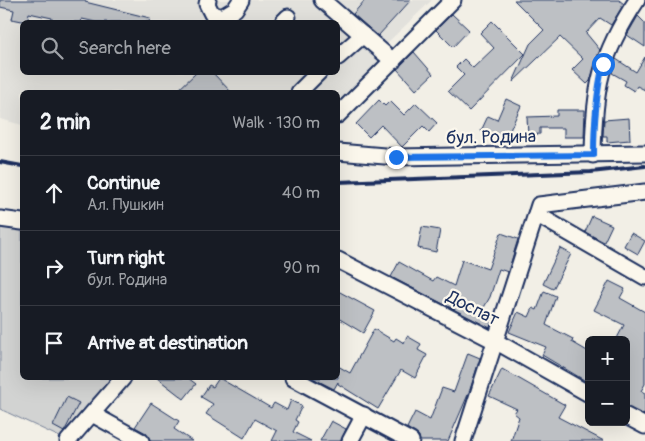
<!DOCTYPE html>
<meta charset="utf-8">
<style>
:root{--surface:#171b24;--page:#242831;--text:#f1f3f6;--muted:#9ea1a6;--line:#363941}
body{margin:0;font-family:Pangolin,sans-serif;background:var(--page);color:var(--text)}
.controls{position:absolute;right:15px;bottom:15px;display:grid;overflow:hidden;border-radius:8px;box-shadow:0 5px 20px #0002}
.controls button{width:45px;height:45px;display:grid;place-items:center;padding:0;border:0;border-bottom:1px solid var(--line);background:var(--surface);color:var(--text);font:25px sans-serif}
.stop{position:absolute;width:15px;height:15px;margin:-11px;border:4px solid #1a73e8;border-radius:50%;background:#fff}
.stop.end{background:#1a73e8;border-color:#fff;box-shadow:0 1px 5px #0008}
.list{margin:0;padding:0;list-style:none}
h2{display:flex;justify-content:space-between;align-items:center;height:65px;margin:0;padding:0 20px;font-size:21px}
h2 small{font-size:16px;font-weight:400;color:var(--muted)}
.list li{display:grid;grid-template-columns:32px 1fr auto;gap:15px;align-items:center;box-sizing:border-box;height:75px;padding:0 20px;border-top:1px solid var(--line)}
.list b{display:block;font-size:19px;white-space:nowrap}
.list p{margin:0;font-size:16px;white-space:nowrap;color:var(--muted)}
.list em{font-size:16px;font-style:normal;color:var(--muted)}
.icon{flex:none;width:28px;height:28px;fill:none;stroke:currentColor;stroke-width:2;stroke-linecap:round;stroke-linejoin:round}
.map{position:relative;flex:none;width:645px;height:441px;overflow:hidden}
.search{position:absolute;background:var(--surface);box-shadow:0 5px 20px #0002;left:20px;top:20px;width:320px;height:55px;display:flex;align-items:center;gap:12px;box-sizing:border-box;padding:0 18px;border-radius:8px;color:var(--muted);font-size:19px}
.panel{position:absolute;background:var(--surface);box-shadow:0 5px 20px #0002;left:20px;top:90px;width:320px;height:290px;border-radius:8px}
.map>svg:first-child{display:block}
.built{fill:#e2e1dc;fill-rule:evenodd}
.green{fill:#d2d3d2;stroke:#768198}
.building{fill:#bdc0c4;stroke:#1b2f5e}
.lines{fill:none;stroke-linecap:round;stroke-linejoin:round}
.minor-casing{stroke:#1b2f5e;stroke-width:19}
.minor{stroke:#fbf7ec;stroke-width:15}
.rail{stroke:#1b2f5e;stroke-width:4}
.route{stroke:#1a73e8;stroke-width:6}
.labels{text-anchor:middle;stroke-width:4.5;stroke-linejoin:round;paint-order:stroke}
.street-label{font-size:18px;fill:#1b2f5e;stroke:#fbf7ec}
</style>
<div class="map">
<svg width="645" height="441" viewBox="0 0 645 441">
<rect width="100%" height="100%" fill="#f2efe6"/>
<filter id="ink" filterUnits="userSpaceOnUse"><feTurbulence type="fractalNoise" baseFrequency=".02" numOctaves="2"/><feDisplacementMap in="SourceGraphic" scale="10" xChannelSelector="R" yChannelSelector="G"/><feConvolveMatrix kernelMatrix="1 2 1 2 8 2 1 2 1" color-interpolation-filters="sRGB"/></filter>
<g filter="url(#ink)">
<!-- built -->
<g class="built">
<path d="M0,0H322L393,61L338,115V92H22V125L0,119ZM22,22H338V72H22Z"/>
<path d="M332,0H432L385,45Z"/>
</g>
<!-- green -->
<path class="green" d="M0,225L22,228V378H112L64,439L0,409Z"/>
<!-- building -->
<g class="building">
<path d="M0,0H85V2L150,18L149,22H96L82,19L81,22H51L52,18L29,13L27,22L12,19L14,10L0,7Z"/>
<path d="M365,0H411L378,36L353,14Z"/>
<path d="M514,0H619L624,4L611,25L600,18L586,33L600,50L590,81L587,84L572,70L583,59L560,37L513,82L530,44L544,30Z"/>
<path d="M452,14L469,30L453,47L436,30Z"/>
<path d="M638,16L645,23V47L627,35Z"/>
<path d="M492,21L525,54L469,111L448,91L464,75L456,67L464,59L473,68L494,48L480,33Z"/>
<path d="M414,52L433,74L416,90L397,69Z"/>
<path d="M645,57V90L637,86L634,91L624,85L626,81L612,73L616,59L636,72Z"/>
<path d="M197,72H212L231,92H176Z"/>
<path d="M506,99L521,106L505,141L481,131L488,116L497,120Z"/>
<path d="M379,100L385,106L390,101L404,115L416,103L437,123L429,132L423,126L402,147L381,125L369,137L356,124Z"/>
<path d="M557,110H585L584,137H564V128H540V134L528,135L527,117L557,116Z"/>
<path d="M629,118L630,140L607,142V136H603L604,120Z"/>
<path d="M592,216L612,225L604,242L585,232Z"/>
<path d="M422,227L440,230L436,252L418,248Z"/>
<path d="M501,233L518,239L508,272L499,269L490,297L479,316L492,321L490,328L391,277L399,262L433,281L436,277L454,286L462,260L488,269Z"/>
<path d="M631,233L645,241L638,254L624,246Z"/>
<path d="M560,248L571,254L553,289L543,284Z"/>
<path d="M609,281L625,289L620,298L645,312V384L641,391L645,393V415L626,407V340H616L624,325L594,310Z"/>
<path d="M338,291L375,311L363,333L338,318Z"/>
<path d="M544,291L556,296L546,325L573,339L572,342L589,352V383L542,355L546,347L509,332L518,312L529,317L533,308L537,310Z"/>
<path d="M374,329L394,341L396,338L404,343L407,336L421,344L418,350L427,355L415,378L401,370L378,409L338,384V382L334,389L312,378H338V366L350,373Z"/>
<path d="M468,353L480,358L470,390L448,441H420L419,436L407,428L415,412L430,420L442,388L454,392Z"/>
<path d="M502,369L565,405L558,417L604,441H511L519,417L514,413L517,409L489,396Z"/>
<path d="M157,378H188L196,384L184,399Z"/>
<path d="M219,378L271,408L274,403L287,410L291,400L302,406L295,420L298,422L293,432L311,441H272L277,431L255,419L244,438L206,414L213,404L201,397L209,385L213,387Z"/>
<path d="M67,397L79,403L64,432L53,426Z"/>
<path d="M151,403L179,421L174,429L192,441H151L146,433L135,427Z"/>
<path d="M331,421L346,429L341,441H320Z"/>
</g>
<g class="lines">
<defs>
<g id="minor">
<path d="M208,0L207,4L212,14L222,17L235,9L241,0"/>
<path d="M322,0L393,61"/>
<path d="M283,22L288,17"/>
<path d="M338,57L363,35"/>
<path d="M299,92L319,72"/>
<path d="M338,115L453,0"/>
<path d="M338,152L396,157L645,153"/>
<path d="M593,155C594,88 600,56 637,0"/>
<path d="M536,214L645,277"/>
<path d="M0,219L22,222"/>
<path d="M338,260L495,341L589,394"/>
<path d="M293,378L411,441"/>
<path d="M92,414L141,441"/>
<path d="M626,416L645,426"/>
<path d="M68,441L123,378"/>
<path d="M350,441L364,415"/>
<path d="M463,441L539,205L645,192"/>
</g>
</defs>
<!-- minor casing -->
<use href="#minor" class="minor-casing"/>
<!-- minor -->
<use href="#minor" class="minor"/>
<!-- rail -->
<g class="rail">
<path d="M0,162L22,166"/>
<path d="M338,182L591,172L645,166"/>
</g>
</g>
</g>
<g class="lines" filter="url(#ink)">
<!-- route -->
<path class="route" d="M396,157L594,155C594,124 596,95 603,64"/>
</g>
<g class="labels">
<!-- street labels -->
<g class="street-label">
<text transform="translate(491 137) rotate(-1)" y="6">бул. Родина</text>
<text transform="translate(473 308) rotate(27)" y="6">Доспат</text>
</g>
</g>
</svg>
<div class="controls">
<button>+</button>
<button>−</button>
</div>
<div class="stop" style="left:603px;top:64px"></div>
<div class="stop end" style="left:396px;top:157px"></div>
<div class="search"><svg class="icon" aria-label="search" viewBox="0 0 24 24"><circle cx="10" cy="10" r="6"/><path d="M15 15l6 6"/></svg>Search here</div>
<section class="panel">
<h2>2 min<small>Walk · 130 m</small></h2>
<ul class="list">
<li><svg class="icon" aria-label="ahead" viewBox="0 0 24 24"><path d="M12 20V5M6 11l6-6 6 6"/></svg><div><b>Continue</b><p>Ал. Пушкин</p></div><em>40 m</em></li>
<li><svg class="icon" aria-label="right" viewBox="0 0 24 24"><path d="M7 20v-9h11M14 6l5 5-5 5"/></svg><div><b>Turn right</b><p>бул. Родина</p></div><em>90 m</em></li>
<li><svg class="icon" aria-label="arrive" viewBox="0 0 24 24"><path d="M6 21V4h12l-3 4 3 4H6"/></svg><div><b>Arrive at destination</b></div></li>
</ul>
</section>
</div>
